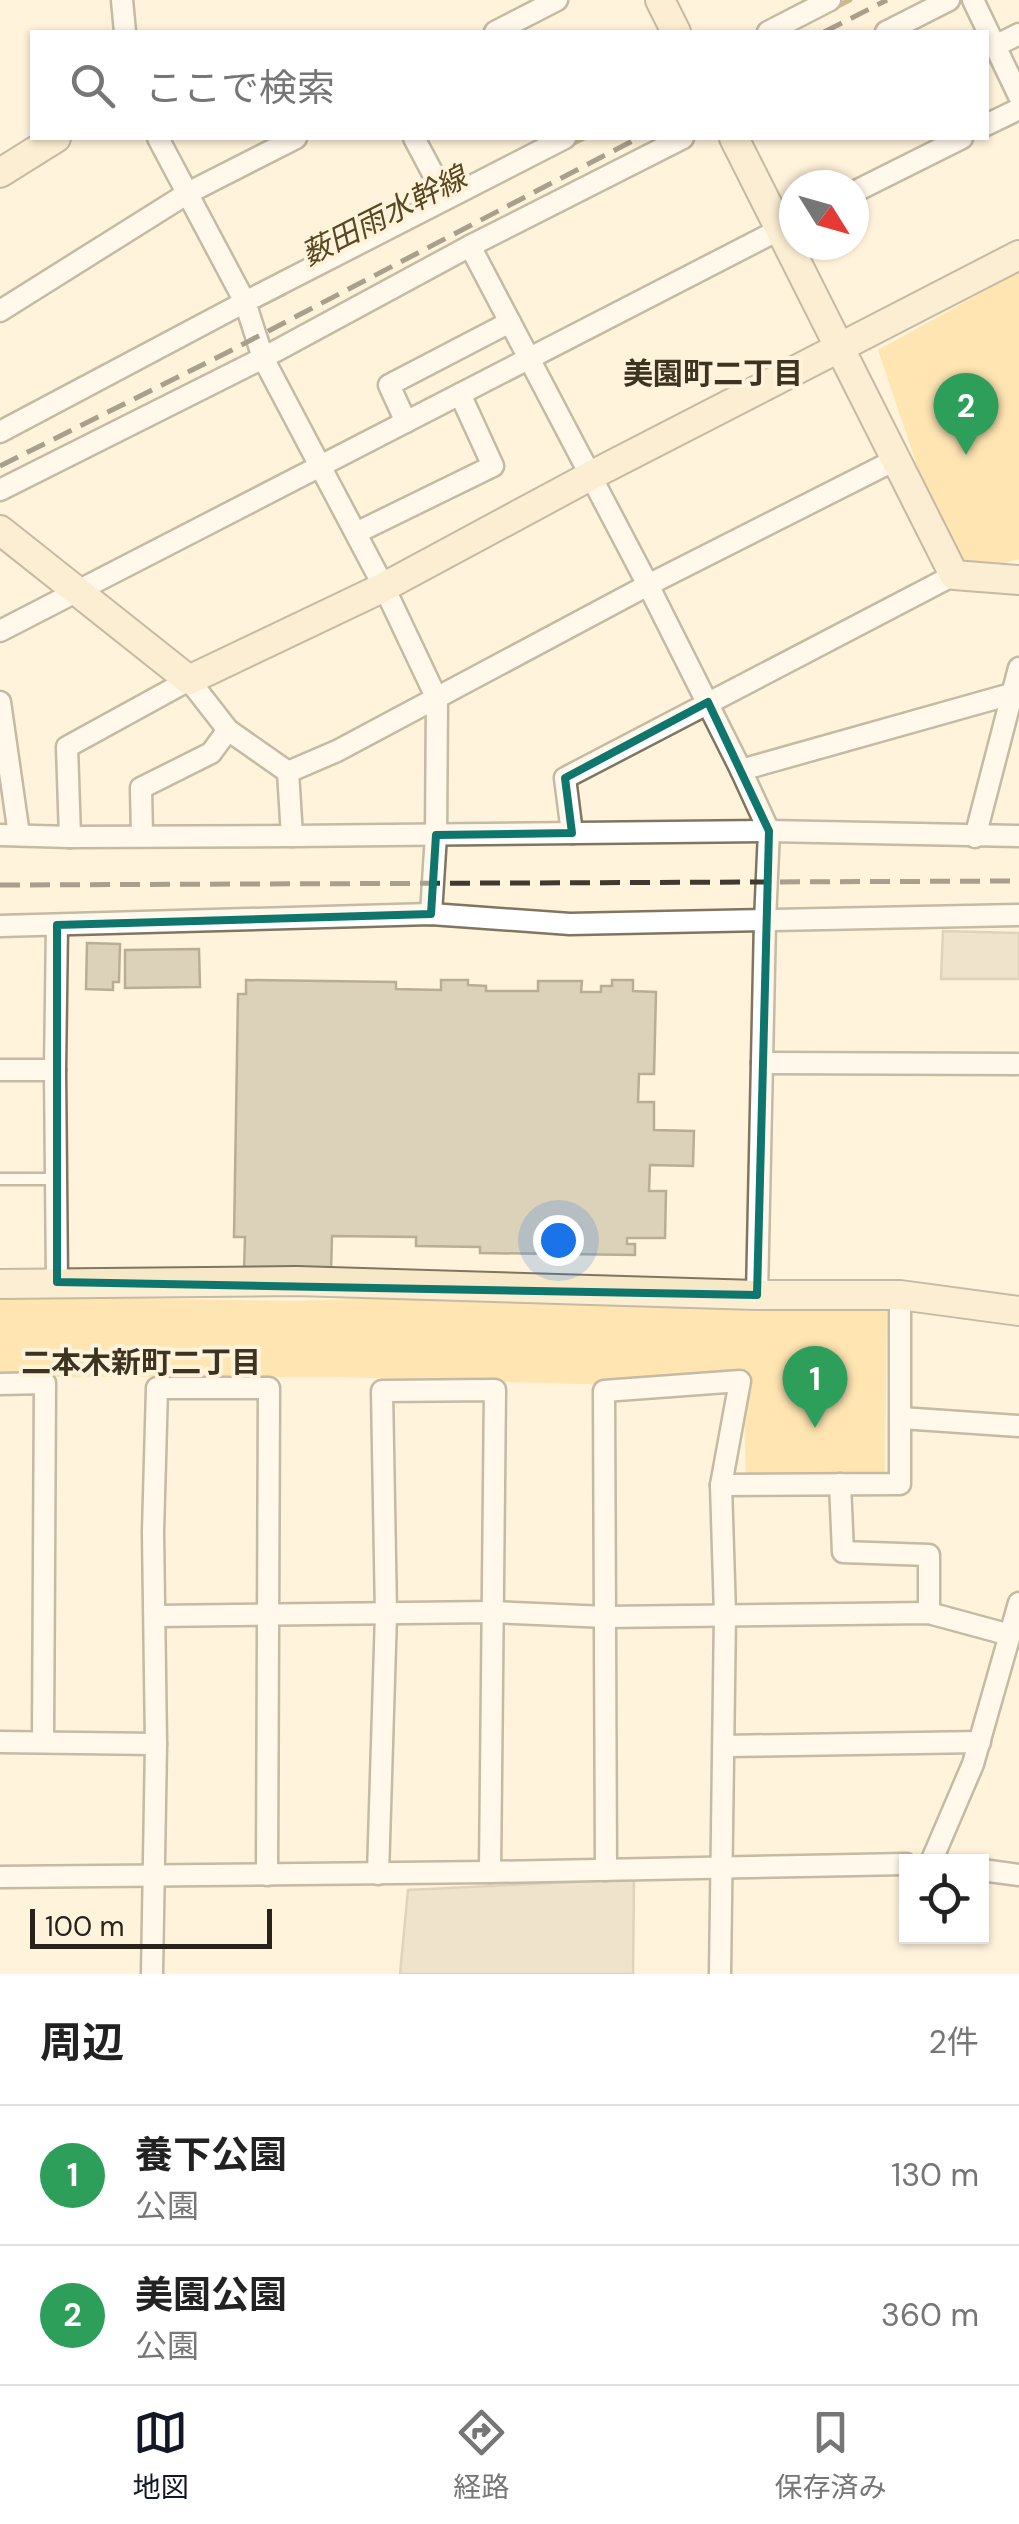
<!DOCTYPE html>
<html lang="ja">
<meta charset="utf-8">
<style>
:root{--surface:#fff;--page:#f6f6f6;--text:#222;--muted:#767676;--line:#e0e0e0;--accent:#111827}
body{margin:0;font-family:"DM Sans","Noto Sans JP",sans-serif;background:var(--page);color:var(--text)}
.controls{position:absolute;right:30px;bottom:30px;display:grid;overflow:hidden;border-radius:0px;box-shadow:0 2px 8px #0004}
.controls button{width:90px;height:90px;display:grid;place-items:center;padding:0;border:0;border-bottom:2px solid var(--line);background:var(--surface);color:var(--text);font:50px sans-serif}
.compass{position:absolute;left:779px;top:170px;width:90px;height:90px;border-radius:50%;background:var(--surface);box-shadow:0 2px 8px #0004;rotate:127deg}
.scale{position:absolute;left:30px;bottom:25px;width:242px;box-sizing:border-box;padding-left:10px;border:5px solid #27231a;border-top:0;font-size:28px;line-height:35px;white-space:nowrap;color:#27231a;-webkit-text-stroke:8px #fff3db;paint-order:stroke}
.you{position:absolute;left:558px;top:1240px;width:35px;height:35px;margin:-25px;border:8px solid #fff;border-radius:50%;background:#1a73e8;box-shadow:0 0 0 15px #1a73e833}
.badge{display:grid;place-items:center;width:65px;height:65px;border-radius:50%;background:var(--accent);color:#fff;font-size:32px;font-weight:700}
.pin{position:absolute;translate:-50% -82px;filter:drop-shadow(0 2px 5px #0008)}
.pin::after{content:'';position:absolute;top:52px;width:35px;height:30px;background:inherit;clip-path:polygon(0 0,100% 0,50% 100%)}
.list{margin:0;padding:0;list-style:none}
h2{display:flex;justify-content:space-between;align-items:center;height:130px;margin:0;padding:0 40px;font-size:42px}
h2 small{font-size:32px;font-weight:400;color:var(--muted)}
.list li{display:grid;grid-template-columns:65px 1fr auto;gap:30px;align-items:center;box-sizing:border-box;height:140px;padding:0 40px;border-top:2px solid var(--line)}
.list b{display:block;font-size:38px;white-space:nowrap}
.list p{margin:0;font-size:32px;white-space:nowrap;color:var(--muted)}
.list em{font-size:32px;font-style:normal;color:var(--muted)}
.icon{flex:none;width:55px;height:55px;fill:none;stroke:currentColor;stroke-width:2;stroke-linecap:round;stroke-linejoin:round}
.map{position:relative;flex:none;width:1019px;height:1974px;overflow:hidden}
.search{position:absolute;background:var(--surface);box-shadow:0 2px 8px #0004;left:30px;right:30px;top:30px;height:110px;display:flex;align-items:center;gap:25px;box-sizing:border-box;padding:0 35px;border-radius:0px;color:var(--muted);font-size:38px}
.sheet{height:410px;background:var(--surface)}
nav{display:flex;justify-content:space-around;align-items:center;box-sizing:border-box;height:140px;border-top:2px solid var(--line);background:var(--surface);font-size:28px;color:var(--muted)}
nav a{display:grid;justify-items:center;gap:5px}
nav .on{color:var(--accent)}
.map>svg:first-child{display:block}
.green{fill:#fed680}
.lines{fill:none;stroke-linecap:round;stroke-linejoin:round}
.stream{stroke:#947632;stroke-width:5}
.building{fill:#dcd1b9;stroke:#b8ae97;stroke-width:2.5}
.lane-casing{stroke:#7f7560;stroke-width:15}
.street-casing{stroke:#7f7560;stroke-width:25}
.secondary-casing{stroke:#7f7560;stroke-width:32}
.lane{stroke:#fff;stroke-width:10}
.street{stroke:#fff;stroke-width:20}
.secondary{stroke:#f7e9c8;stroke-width:28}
.rail{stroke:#3f3a30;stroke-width:5;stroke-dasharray:20 10;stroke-linecap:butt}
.marked{fill:none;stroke:#0f766e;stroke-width:8;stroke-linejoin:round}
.labels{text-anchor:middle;stroke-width:8;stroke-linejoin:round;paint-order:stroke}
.water-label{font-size:30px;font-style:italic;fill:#594721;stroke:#fff3db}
.neighbourhood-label{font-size:30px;font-weight:bold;fill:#3c3320;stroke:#fff3db}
</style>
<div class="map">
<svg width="1019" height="1974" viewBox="0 0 1019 1974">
<rect width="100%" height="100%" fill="#fff3db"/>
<!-- green -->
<g class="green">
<path d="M1019,272V559L954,575L878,350Z"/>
<path d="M0,1296L291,1301L461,1296L887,1309L885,1472L746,1478L743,1376L612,1385L335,1377H0Z"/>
</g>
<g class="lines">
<!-- stream -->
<g class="stream">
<path d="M834,8L850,0"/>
<path d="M570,145L584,138"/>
<path d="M257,307L285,293"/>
</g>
</g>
<!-- building -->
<g class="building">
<path d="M943,931L1019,933V979H941Z"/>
<path d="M87,943L120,944L119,982H113V990L86,989Z"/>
<path d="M199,949L200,987L125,988V950Z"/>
<path d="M246,980L396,982V989L441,990V980H468V985L486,986V991H538V981H582L581,992H601V986H612V980H633V991L656,992L654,1074H639L638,1102H654V1130L694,1131L693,1166L650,1165L649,1191H666L665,1238H627V1244H635V1255L480,1253V1247L416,1246V1237L332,1236L331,1272L244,1270L245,1237H234L238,994H246Z"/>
<path d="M634,1879L633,1974H400L408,1890Z"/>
</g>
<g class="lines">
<defs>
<path id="lane" d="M0,1179H56"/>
<g id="street">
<path d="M122,0L125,32"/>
<path d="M973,0L1019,96"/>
<path d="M495,32L557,0"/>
<path d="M768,32L830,0"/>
<path d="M886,32L949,0"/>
<path d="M995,46L1019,34"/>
<path d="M986,125L1019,109"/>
<path d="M158,138L245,302L263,358L384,587L437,699L436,835L431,914"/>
<path d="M414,138L446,198"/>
<path d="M854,192L962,138"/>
<path d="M470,246L648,585L741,770L769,831L765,921L757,1295"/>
<path d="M0,311L188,193L296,138"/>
<path d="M406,422L389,385L510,322"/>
<path d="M0,432L245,302L565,138"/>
<path d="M0,490L263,358L470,246L683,138"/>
<path d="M356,533L493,466L460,394"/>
<path d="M0,631L794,222"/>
<path d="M0,702L19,835"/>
<path d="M741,770L1011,694"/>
<path d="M288,772L337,751L648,585L897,459"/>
<path d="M288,772L292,836"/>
<path d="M572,833L565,778L954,575"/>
<path d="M0,835L70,837L292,836L769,831L1019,836"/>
<path d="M142,836L141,788L211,753L228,730"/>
<path d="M70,837L67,747L189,680L228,730L288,772"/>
<path d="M975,837L1019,668"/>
<path d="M57,925L55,1070L57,1282"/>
<path d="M0,926L431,914L570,924L1019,915"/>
<path d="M762,1063L1019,1064"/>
<path d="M0,1070H55"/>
<path d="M0,1384L45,1383L43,1741"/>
<path d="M901,1418L1019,1426"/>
<path d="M840,1484L843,1552L929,1555V1613"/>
<path d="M721,1485L900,1484V1295"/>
<path d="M155,1616L492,1612L606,1617L929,1613L1010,1635"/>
<path d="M0,1742L156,1744"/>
<path d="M724,1746L980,1742"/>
<path d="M931,1862L973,1764L1019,1603"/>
<path d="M606,1870L604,1391L740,1381L721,1485L725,1614L720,1974"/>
<path d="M982,1870L1019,1875"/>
<path d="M378,1874L386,1614L382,1391L495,1390L490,1872"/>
<path d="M0,1877L490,1872L906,1864"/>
<path d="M152,1974L156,1744L153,1532L157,1388H269L267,1875"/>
</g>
<g id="secondary">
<path d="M660,0L676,32"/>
<path d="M734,138L954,575L1019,580"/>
<path d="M0,173L56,138"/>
<path d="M0,530L189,680L384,587L592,475L1019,255"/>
<path d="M0,1284L297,1281L757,1295H900L1019,1311"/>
</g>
</defs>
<!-- lane casing -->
<use href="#lane" class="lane-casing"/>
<!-- street casing -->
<use href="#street" class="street-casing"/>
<!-- secondary casing -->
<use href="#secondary" class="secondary-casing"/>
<!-- lane -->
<use href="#lane" class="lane"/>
<!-- street -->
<use href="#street" class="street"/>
<!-- secondary -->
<use href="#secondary" class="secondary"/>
<!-- rail -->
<g class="rail">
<path d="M824,32L887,0"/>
<path d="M0,466L230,351L638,138"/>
<path d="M0,885L1019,881"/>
</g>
</g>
<!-- marked area -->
<path d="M0 0H1019V1974H0ZM708,702L769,831L757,1295L57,1282V925L431,914L436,835L572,833L565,778Z" fill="#fff3db" fill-opacity=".55" fill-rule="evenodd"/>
<path class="marked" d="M708,702L769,831L757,1295L57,1282V925L431,914L436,835L572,833L565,778Z"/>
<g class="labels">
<!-- water labels -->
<g class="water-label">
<text transform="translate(384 216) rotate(-27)" y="10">薮田雨水幹線</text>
</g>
<!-- neighbourhood labels -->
<g class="neighbourhood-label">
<text x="713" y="384">美園町二丁目</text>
<text x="141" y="1373">二本木新町二丁目</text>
</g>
</g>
</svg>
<div class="controls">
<button><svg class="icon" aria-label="locate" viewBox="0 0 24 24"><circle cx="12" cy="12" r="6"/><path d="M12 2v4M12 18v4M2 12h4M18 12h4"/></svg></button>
</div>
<svg class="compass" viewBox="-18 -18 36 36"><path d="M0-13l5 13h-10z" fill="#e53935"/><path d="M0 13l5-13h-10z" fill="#767676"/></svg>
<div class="scale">100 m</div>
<div class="you"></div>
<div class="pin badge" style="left:815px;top:1428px;background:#2e9e5b">1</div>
<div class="pin badge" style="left:966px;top:455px;background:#2e9e5b">2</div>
<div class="search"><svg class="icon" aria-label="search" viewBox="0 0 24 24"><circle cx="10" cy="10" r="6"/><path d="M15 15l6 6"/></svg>ここで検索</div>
</div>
<section class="sheet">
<h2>周辺<small>2件</small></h2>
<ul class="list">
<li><span class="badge" style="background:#2e9e5b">1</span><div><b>養下公園</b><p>公園</p></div><em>130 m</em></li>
<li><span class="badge" style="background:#2e9e5b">2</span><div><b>美園公園</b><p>公園</p></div><em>360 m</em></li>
</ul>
</section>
<nav>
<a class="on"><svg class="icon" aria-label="map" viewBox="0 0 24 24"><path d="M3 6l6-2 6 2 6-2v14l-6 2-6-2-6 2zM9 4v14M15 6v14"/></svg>地図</a>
<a><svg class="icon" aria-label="directions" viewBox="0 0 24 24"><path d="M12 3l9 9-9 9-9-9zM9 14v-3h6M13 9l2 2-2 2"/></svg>経路</a>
<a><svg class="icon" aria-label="saved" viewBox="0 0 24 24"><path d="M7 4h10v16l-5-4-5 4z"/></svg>保存済み</a>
</nav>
